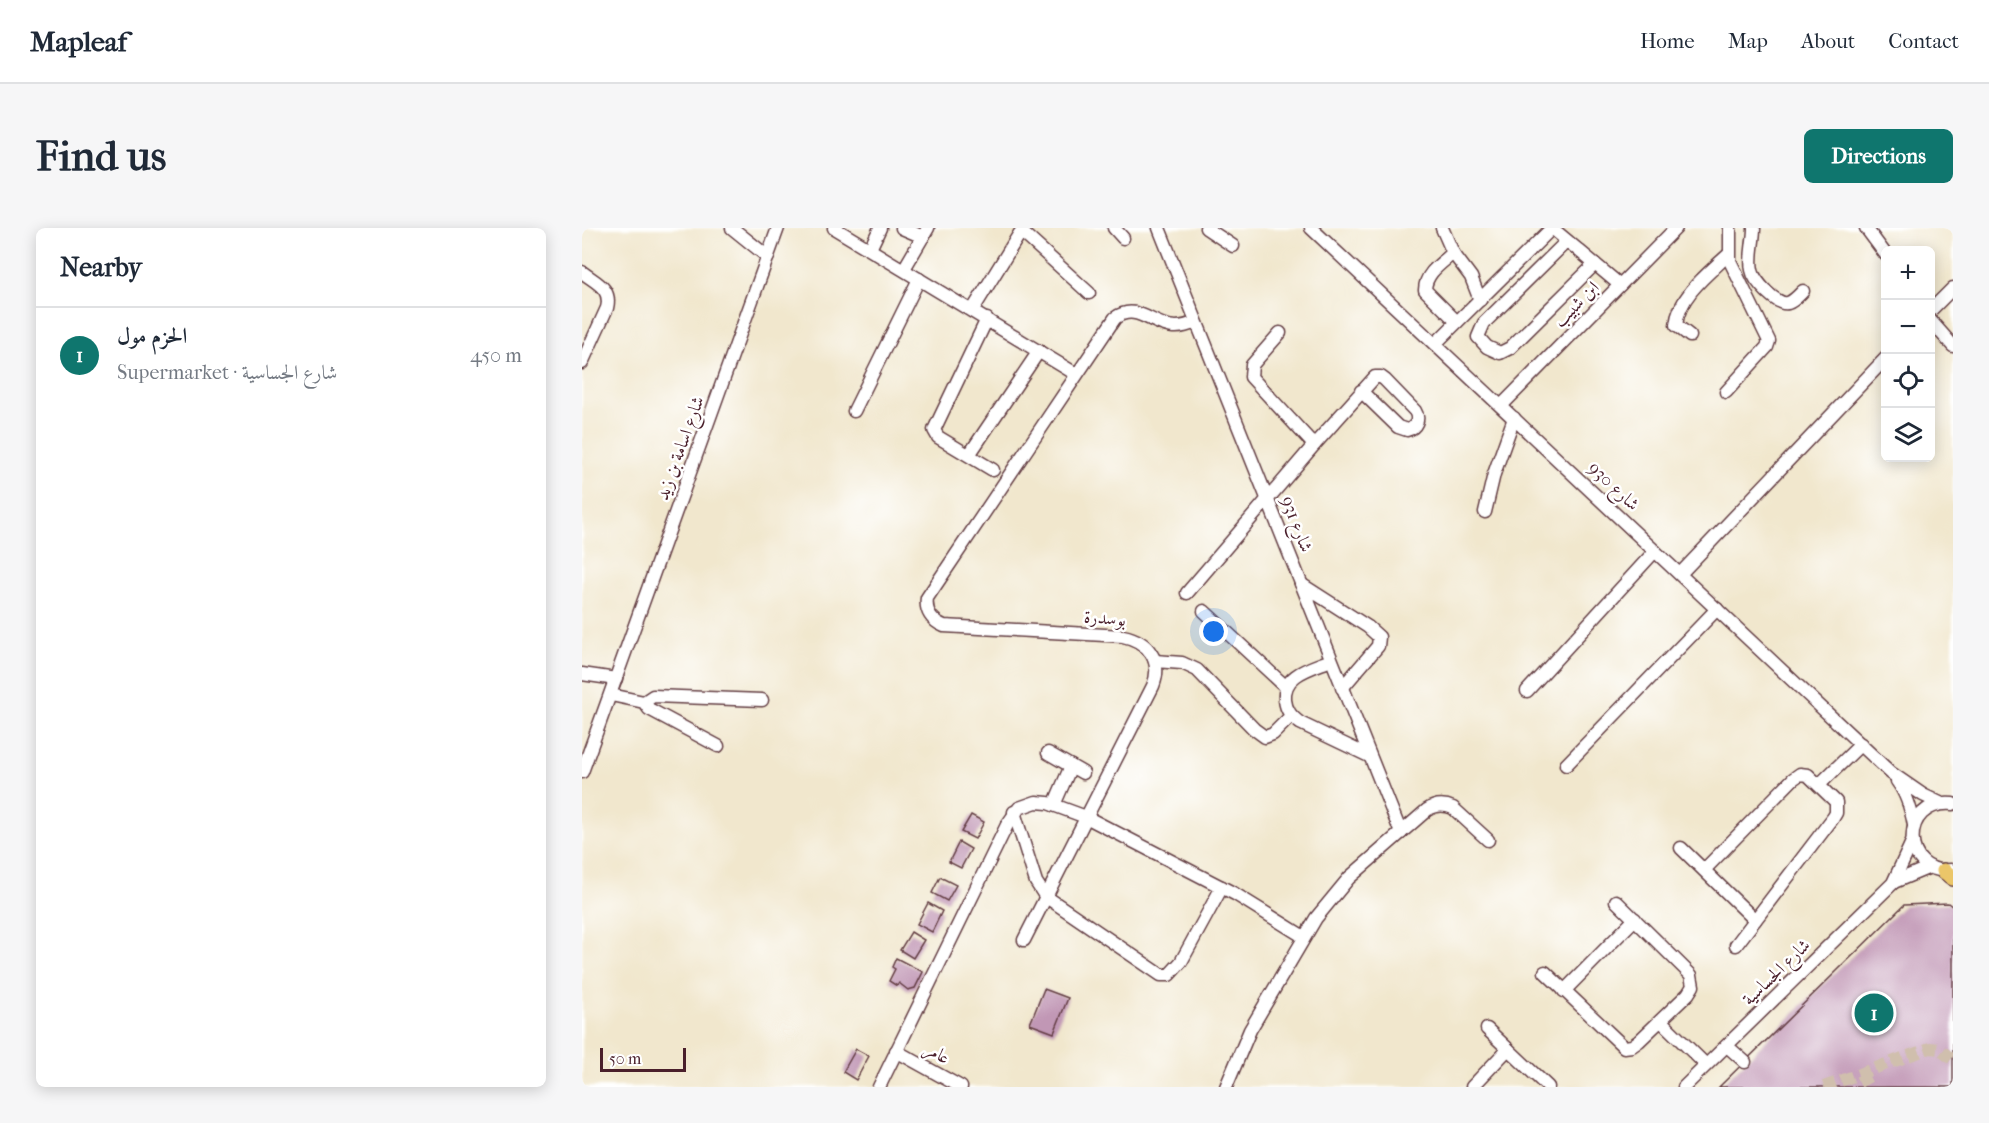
<!DOCTYPE html>
<meta charset="utf-8">
<style>
:root{--surface:#fff;--page:#f6f6f7;--text:#1f2937;--muted:#747a83;--line:#e0e1e3;--accent:#0f766e}
body{margin:0;font-family:"IM FELL French Canon",Amiri,serif;background:var(--page);color:var(--text)}
.controls{position:absolute;right:18px;top:18px;display:grid;overflow:hidden;border-radius:9px;box-shadow:0 3px 15px #0003}
.controls button{width:54px;height:54px;display:grid;place-items:center;padding:0;border:0;border-bottom:2px solid var(--line);background:var(--surface);color:var(--text);font:30px sans-serif}
.scale{position:absolute;left:18px;bottom:15px;width:86px;box-sizing:border-box;padding-left:6px;border:3px solid #4a1f2b;border-top:0;font-size:16px;line-height:21px;white-space:nowrap;color:#4a1f2b;-webkit-text-stroke:4px #fff;paint-order:stroke}
.you{position:absolute;left:632px;top:404px;width:21px;height:21px;margin:-15px;border:4px solid #fff;border-radius:50%;background:#1a73e8;box-shadow:0 0 0 9px #1a73e833}
.badge{display:grid;place-items:center;width:39px;height:39px;border-radius:50%;background:var(--accent);color:#fff;font-size:20px;font-weight:700}
.pin{position:absolute;translate:-50% -50%;border:3px solid #fff;box-shadow:0 2px 6px #0006}
.list{margin:0;padding:0;list-style:none}
h2{display:flex;justify-content:space-between;align-items:center;height:78px;margin:0;padding:0 24px;font-size:26px}
h2 small{font-size:20px;font-weight:400;color:var(--muted)}
.list li{display:grid;grid-template-columns:39px 1fr auto;gap:18px;align-items:center;box-sizing:border-box;height:96px;padding:0 24px;border-top:2px solid var(--line)}
.list b{display:block;font-size:22px;white-space:nowrap}
.list p{margin:0;font-size:20px;white-space:nowrap;color:var(--muted)}
.list em{font-size:20px;font-style:normal;color:var(--muted)}
.icon{flex:none;width:33px;height:33px;fill:none;stroke:currentColor;stroke-width:2;stroke-linecap:round;stroke-linejoin:round}
.map{position:relative;flex:none;width:1371px;height:859px;overflow:hidden;border-radius:9px}
header{display:flex;align-items:center;gap:36px;box-sizing:border-box;height:84px;padding:0 30px;background:var(--surface);border-bottom:2px solid var(--line)}
header strong{font-size:28px}
nav{display:flex;gap:33px;margin-inline-start:auto;font-size:21px}
.intro{display:flex;align-items:center;justify-content:space-between;box-sizing:border-box;height:144px;padding:0 36px}
h1{margin:0;font-size:42px}
.button{padding:15px 27px;border-radius:9px;background:var(--accent);color:#fff;font-size:21px;font-weight:700}
main{display:flex;gap:36px;padding:0 36px}
aside{flex:1;background:var(--surface);border-radius:9px;box-shadow:0 3px 15px #0003}
.map>svg:first-child{display:block}
.building{fill:#c197b5}
.lines{fill:none;stroke-linecap:round;stroke-linejoin:round}
.minor-tunnel{stroke:#d0bfad;stroke-width:12;stroke-dasharray:12 6;stroke-linecap:butt}
.minor-casing{stroke:#633d43;stroke-width:15}
.major-casing{stroke:#633d43;stroke-width:18}
.minor{stroke:#fff;stroke-width:12}
.major{stroke:#ebc669;stroke-width:15}
.labels{text-anchor:middle;stroke-width:5;stroke-linejoin:round;paint-order:stroke}
.street-label{font-size:18px;fill:#4a1f2b;stroke:#fff}
</style>
<header>
<strong>Mapleaf</strong>
<nav><a>Home</a><a>Map</a><a>About</a><a>Contact</a></nav>
</header>
<div class="intro"><h1>Find us</h1><a class="button">Directions</a></div>
<main>
<aside>
<h2>Nearby<small></small></h2>
<ul class="list">
<li><span class="badge">1</span><div><b>الحزم مول</b><p>Supermarket · شارع الجساسية</p></div><em>450 m</em></li>
</ul>
</aside>
<div class="map">
<svg width="1371" height="859" viewBox="0 0 1371 859">
<rect width="100%" height="100%" fill="#fff"/>
<filter id="ink" filterUnits="userSpaceOnUse"><feTurbulence type="fractalNoise" baseFrequency=".0167" numOctaves="2"/><feDisplacementMap in="SourceGraphic" scale="12" xChannelSelector="R" yChannelSelector="G"/><feConvolveMatrix kernelMatrix="1 2 1 2 8 2 1 2 1" color-interpolation-filters="sRGB"/></filter>
<filter id="wash" filterUnits="userSpaceOnUse"><feTurbulence type="fractalNoise" baseFrequency=".008" numOctaves="4" result="noise"/><feDisplacementMap in="SourceGraphic" scale="24" xChannelSelector="R" yChannelSelector="G"/><feGaussianBlur stdDeviation="1.35" result="paint"/><feColorMatrix in="noise" values="0 0 0 0 0 0 0 0 0 0 0 0 0 0 0 0 0 1.4 0 .05"/><feComposite in="paint" operator="in"/></filter>
<g filter="url(#wash)">
<rect width="100%" height="100%" fill="#f1e7cd"/>
<g id="blocks">
<!-- building -->
<g class="building">
<path d="M389,587L402,594L393,611L379,604Z"/>
<path d="M377,614L389,621L379,640L367,634Z"/>
<path d="M358,649L374,657L365,673L350,665Z"/>
<path d="M346,675L360,683L350,704L335,696Z"/>
<path d="M1366,675L1371,679V859H1137L1322,677Z"/>
<path d="M329,704L342,712L331,730L318,722Z"/>
<path d="M314,730L341,744L333,760L326,762L317,755L315,758L307,753L313,741L310,739Z"/>
<path d="M462,761L486,770L472,805L448,796Z"/>
<path d="M274,821L287,828L274,852L261,844Z"/>
</g>
</g>
</g>
<g filter="url(#ink)">
<use href="#blocks" fill-opacity="0" stroke="#633d43" stroke-width="1.5"/>
<g class="lines">
<!-- minor-tunnel -->
<g class="minor-tunnel">
<path d="M1279,846L1286,859"/>
<path d="M1242,859L1348,820L1357,821L1371,832"/>
</g>
<defs>
<g id="minor">
<path d="M150,0L186,29"/>
<path d="M252,0L494,146"/>
<path d="M320,0L341,9"/>
<path d="M532,0L541,10"/>
<path d="M577,0L819,605"/>
<path d="M624,0L651,18"/>
<path d="M729,0L1309,545L1341,567L1358,575"/>
<path d="M860,0L871,25L889,49L898,72"/>
<path d="M970,0L1038,57"/>
<path d="M1172,0C1172,14 1167,29 1170,42C1172,53 1195,78 1206,75C1212,73 1217,67 1221,63"/>
<path d="M1284,0L1304,27"/>
<path d="M985,13L902,95L896,109L905,119L918,125L928,120L1013,36"/>
<path d="M288,21L298,0"/>
<path d="M871,25C860,35 843,45 843,62L875,94"/>
<path d="M322,41L346,0"/>
<path d="M0,44C14,55 30,60 25,80L0,135"/>
<path d="M390,83L438,5L442,6L507,65"/>
<path d="M1348,83L1371,60"/>
<path d="M405,91L352,202L356,209L411,242"/>
<path d="M1348,92L1371,118"/>
<path d="M698,105L670,137L669,149L732,217"/>
<path d="M1108,108L1094,97C1097,67 1127,45 1147,26"/>
<path d="M853,116L970,0"/>
<path d="M1144,164L1185,119L1187,113L1148,33V0"/>
<path d="M919,178L1094,0"/>
<path d="M272,183L337,51"/>
<path d="M387,227L457,123"/>
<path d="M903,284L912,246L932,190"/>
<path d="M1098,346L1304,130"/>
<path d="M719,356L786,399L797,409L796,418L760,460"/>
<path d="M605,365L732,217L793,149H799L803,152L833,183C838,191 834,200 825,202L816,199L779,163"/>
<path d="M622,383L704,459"/>
<path d="M749,432C730,440 700,446 703,472C704,483 710,489 718,495L787,528"/>
<path d="M573,433L600,435L615,442L672,501L683,509L691,506L709,488"/>
<path d="M0,446L34,451"/>
<path d="M945,463L1073,323"/>
<path d="M29,467L62,474L67,481L136,518"/>
<path d="M62,474L71,468L180,472"/>
<path d="M466,525L501,545"/>
<path d="M984,537L1135,381"/>
<path d="M0,544L196,0"/>
<path d="M1315,553C1325,566 1329,581 1332,597"/>
<path d="M1237,557L1279,516"/>
<path d="M472,577L489,538"/>
<path d="M432,584L454,654L463,668L579,747H587L599,734L640,659"/>
<path d="M1099,620L1173,692"/>
<path d="M1122,642L1211,551L1218,546L1226,547L1254,574V585L1251,590L1154,717"/>
<path d="M1369,642C1320,649 1315,571 1371,576"/>
<path d="M1312,654L1348,639"/>
<path d="M442,712L571,458C581,433 566,413 541,408L362,398C350,393 343,383 345,370L533,90C561,70 576,113 613,94"/>
<path d="M963,744L1042,819L1050,818L1057,813L1106,766L1111,758L1109,747L1034,673"/>
<path d="M982,763L1053,691"/>
<path d="M1079,793L1124,837"/>
<path d="M905,801L966,859"/>
<path d="M1145,818L1163,834"/>
<path d="M314,823L379,859"/>
<path d="M297,859L425,597L437,580L454,574L466,575L504,589L653,666L722,709"/>
<path d="M644,859L668,802L734,690L767,650L845,582C854,576 862,576 871,580L906,612"/>
<path d="M890,859L926,821"/>
<path d="M1102,859L1311,655L1330,614"/>
</g>
<path id="major" d="M1362,643L1371,650"/>
</defs>
<!-- minor casing -->
<use href="#minor" class="minor-casing"/>
<!-- major casing -->
<use href="#major" class="major-casing"/>
<!-- minor -->
<use href="#minor" class="minor"/>
<!-- major -->
<use href="#major" class="major"/>
</g>
</g>
<g class="labels">
<!-- street labels -->
<g class="street-label">
<text transform="translate(994 76) rotate(-45)" y="6">ابن شبيب</text>
<text transform="translate(98 220) rotate(-70)" y="6">شارع اسامة بن زيد</text>
<text transform="translate(1032 258) rotate(43)" y="6">شارع 930</text>
<text transform="translate(715 296) rotate(69)" y="6">شارع 931</text>
<text transform="translate(523 390) rotate(5)" y="6">بوسدرة</text>
<text transform="translate(1194 744) rotate(-44)" y="6">شارع الجساسية</text>
<text transform="translate(355 825) rotate(29)" y="6">عامر</text>
</g>
</g>
</svg>
<div class="controls">
<button>+</button>
<button>−</button>
<button><svg class="icon" aria-label="locate" viewBox="0 0 24 24"><circle cx="12" cy="12" r="6"/><path d="M12 2v4M12 18v4M2 12h4M18 12h4"/></svg></button>
<button><svg class="icon" aria-label="layers" viewBox="0 0 24 24"><path d="M12 4l9 5-9 5-9-5zM3 14l9 5 9-5"/></svg></button>
</div>
<div class="scale">50 m</div>
<div class="you"></div>
<div class="pin badge" style="left:1292px;top:785px">1</div>
</div>
</main>
